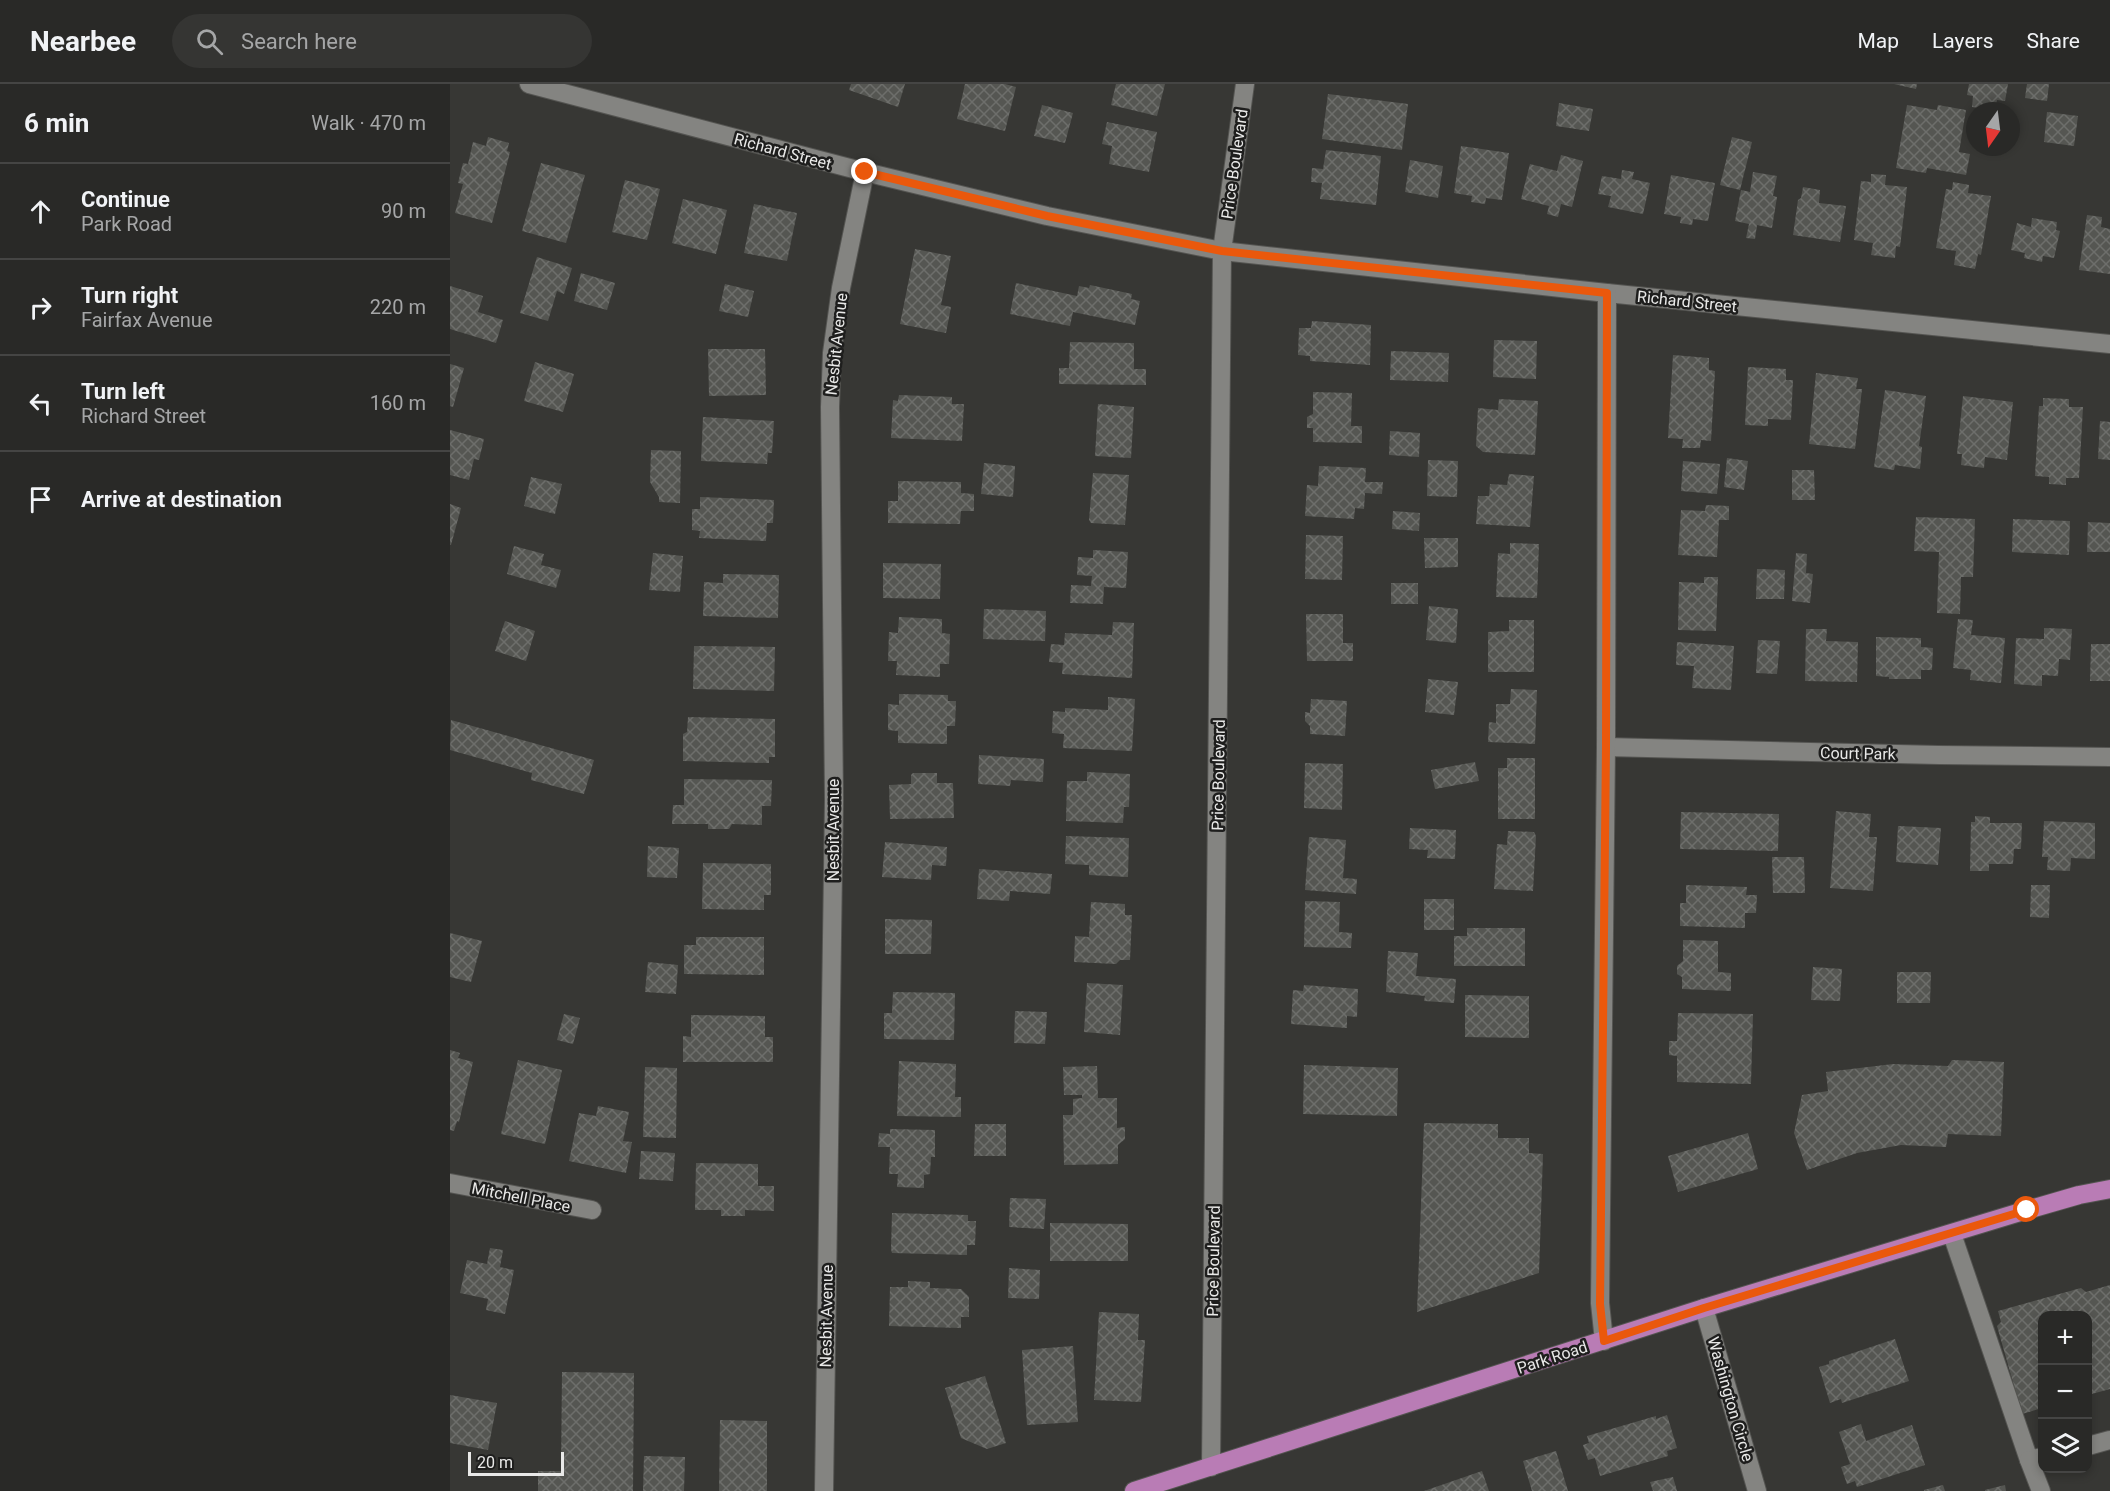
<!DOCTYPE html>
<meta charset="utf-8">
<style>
:root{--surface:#292927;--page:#353533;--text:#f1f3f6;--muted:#a5a6a7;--line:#454544}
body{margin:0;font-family:Roboto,sans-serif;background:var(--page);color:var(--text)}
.controls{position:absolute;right:18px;bottom:18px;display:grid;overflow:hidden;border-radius:12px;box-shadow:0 3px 9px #0003}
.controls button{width:54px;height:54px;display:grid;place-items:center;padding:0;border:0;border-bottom:2px solid var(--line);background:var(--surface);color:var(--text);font:30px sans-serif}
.compass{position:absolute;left:1516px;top:18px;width:54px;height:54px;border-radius:50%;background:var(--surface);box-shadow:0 3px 9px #0003;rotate:194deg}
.scale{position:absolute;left:18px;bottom:15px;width:96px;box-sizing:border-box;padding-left:6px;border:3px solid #e9e9e8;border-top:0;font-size:16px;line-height:21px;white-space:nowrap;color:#e9e9e8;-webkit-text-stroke:4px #1e1e1d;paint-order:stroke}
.stop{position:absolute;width:18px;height:18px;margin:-14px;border:4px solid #ea580c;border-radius:50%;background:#fff}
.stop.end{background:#ea580c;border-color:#fff;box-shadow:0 2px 6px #0008}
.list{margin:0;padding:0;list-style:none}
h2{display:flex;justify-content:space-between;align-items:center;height:78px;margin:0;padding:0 24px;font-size:26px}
h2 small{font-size:20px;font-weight:400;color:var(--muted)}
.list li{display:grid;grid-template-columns:39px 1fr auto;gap:18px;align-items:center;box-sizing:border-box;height:96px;padding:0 24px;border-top:2px solid var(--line)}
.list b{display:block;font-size:22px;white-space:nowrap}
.list p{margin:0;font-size:20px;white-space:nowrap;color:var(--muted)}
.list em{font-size:20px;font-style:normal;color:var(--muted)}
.icon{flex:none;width:33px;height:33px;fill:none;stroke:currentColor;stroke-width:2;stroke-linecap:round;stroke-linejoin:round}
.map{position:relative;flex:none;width:1660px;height:1407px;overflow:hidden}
header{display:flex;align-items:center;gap:36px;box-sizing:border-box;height:84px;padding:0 30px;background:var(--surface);border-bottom:2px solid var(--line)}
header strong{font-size:28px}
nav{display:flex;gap:33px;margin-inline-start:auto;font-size:21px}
.search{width:420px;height:54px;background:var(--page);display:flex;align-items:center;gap:15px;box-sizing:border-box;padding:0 21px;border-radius:33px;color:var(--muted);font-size:22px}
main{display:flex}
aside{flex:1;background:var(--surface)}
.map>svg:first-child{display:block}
.building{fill:url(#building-cross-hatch)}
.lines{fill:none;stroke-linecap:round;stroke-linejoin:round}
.minor-casing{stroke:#545451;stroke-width:20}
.major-casing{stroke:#545451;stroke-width:20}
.minor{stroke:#848481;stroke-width:18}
.major{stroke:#b97cb5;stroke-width:18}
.route{stroke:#ea580c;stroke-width:8}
.labels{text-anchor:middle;stroke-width:5;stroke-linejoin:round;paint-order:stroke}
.street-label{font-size:16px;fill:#e9e9e8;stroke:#1e1e1d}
</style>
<header>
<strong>Nearbee</strong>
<div class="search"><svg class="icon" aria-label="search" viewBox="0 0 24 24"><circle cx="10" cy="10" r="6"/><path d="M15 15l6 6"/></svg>Search here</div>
<nav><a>Map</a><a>Layers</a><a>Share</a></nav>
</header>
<main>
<aside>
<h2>6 min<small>Walk · 470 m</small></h2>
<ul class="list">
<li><svg class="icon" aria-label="ahead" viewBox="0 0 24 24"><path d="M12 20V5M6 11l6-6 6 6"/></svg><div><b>Continue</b><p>Park Road</p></div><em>90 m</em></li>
<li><svg class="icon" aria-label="right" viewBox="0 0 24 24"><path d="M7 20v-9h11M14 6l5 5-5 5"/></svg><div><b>Turn right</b><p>Fairfax Avenue</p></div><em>220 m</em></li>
<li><svg class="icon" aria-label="left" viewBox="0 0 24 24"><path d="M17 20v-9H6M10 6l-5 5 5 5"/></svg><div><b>Turn left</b><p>Richard Street</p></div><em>160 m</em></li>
<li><svg class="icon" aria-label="arrive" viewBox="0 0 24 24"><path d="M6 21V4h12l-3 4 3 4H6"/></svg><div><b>Arrive at destination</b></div></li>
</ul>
</aside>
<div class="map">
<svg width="1660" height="1407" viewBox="0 0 1660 1407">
<defs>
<pattern id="building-cross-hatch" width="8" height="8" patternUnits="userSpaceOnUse" patternTransform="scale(1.5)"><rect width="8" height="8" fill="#555652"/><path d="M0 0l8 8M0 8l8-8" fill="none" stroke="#6d6e6b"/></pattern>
</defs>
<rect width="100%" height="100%" fill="#373734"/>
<!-- building -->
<g class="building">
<path d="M401,0H455L448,23L399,6Z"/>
<path d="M515,0H555L566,3L555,47L507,35Z"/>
<path d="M666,0H715L707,32L661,21Z"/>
<path d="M1444,0H1467L1466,5Z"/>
<path d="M1519,0H1558L1555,17L1547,16L1545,26L1522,23L1523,12L1517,11Z"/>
<path d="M1577,0H1599L1597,17L1575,14Z"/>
<path d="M878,10L958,20L952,66L872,55Z"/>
<path d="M1109,19L1143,25L1139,47L1106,42Z"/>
<path d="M592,21L623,29L615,59L584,52Z"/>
<path d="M1457,21L1487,26L1488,21L1516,26L1509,68L1520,70L1516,91L1477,84L1476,89L1446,84Z"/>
<path d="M1597,28L1628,32L1624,62L1594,58Z"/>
<path d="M657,38L707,48L699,88L659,80L662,62L652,60Z"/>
<path d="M38,53L59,59L57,67L60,68L42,139L5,129L13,100L8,99L13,79L18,80L23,58L36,62Z"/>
<path d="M1282,53L1302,58L1290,106L1270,101Z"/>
<path d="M1011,62L1059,69L1052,116L1036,114L1035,120L1021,118L1022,112L1004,109Z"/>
<path d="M876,66L931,72L926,121L870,115L872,99L861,98L862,84L873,85Z"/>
<path d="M1111,71L1133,77L1122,123L1111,120L1108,133L1097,130L1099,122L1071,115L1080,80L1107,87Z"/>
<path d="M960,76L993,82L988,114L955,108Z"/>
<path d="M91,79L135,91L116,159L72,147Z"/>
<path d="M1172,86L1184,88L1182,95L1200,99L1193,130L1158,123L1161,112L1148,110L1152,92L1171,95Z"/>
<path d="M1303,88L1327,92L1323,112L1327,113L1322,144L1307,141L1305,155L1296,154L1299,140L1285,137L1291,106L1300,108Z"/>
<path d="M1421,90L1436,91L1435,101L1457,103L1450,163L1446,162L1445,174L1421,171L1423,159L1404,156L1411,97L1421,98Z"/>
<path d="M1221,91L1265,99L1258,137L1243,135L1242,141L1230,139L1231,133L1214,130Z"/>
<path d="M175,96L210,105L197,156L162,148Z"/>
<path d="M1503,98L1519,101L1518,109L1541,112L1531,171L1528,170L1525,185L1504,181L1506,167L1486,164L1496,105L1502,106Z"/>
<path d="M1353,103L1370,106L1369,119L1396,122L1390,158L1343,151L1348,116L1351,114Z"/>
<path d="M233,115L277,126L266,170L222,159Z"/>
<path d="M304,120L347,129L337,177L294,169Z"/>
<path d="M1637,131L1652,133L1651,143L1660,145V190L1629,186Z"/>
<path d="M1582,134L1607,138L1606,146L1610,147L1604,174L1593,172L1592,178L1574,174L1575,169L1561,166L1567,139L1581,143Z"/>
<path d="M465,165L501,172L491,221L501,223L496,249L450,240Z"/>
<path d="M87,173L122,184L114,210L107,207L98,237L70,229Z"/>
<path d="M131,189L165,199L157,226L124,217Z"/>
<path d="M566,199L627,212L629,202L639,204L640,201L682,210L681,215L690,217L685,241L623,228L620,242L560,230Z"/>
<path d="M275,200L304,207L298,233L269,227Z"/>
<path d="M0,202L33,212L28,228L53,236L46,259L0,245Z"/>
<path d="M862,237L921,241L920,281L860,277V272L848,271L849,244H861Z"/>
<path d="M1044,256L1087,257L1086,295L1043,293Z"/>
<path d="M620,258L684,259V285H696V301L609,300V284H619Z"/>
<path d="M258,265H315L316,311L259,312Z"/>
<path d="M941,267L999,269L998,298L940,296Z"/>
<path d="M1223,271L1259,274V286L1265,287L1261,357L1251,356L1250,364H1232L1233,355L1218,354Z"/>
<path d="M85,278L124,290L113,328L74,317Z"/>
<path d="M0,280L14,284L3,323L0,322Z"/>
<path d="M1298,283L1336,285V296H1343L1341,336L1318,335V342L1295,341Z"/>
<path d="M1366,289L1408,294L1406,305H1412L1405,365L1359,360Z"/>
<path d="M1435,306L1476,312L1469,362L1472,363L1470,385L1445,381L1444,386L1424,383Z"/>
<path d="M863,308L902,309L901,342H912V359L863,358V344H857V333L863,330Z"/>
<path d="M449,311L502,313V320H514L512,357L441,354L443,316L448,317Z"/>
<path d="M1513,312L1563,318L1557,376L1535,373L1534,384L1511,381L1512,370H1507Z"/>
<path d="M1593,314L1619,315V323H1633L1629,394H1616V401L1599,400V393L1585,392L1589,322H1593Z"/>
<path d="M1049,315L1088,317L1085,371L1033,368L1026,362L1028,324L1048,326Z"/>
<path d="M648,320L684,323L681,374L645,372Z"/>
<path d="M253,333L324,337L322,369H318L317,380L251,377Z"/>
<path d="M1650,337L1660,338V376L1648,375Z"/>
<path d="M0,346L34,355L29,376L24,375L19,396L0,391Z"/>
<path d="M940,347L970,349L969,373L939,371Z"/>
<path d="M201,366L231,367L230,419L209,418V413L200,398Z"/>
<path d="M1277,374L1298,377L1294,406L1274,403Z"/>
<path d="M978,376L1008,377L1007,413L977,412Z"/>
<path d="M1233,377L1270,380L1267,410L1231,407Z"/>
<path d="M534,379L565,382L563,413L531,410Z"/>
<path d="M869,382L916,384L915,398H933L932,410L915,409L914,425L905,424L904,435L855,432L857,401L868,402Z"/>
<path d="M1342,386H1364L1365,416H1342Z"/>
<path d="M643,389L679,391L675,441L641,439L639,436Z"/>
<path d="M1059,390L1084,392L1080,443L1026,440L1028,412H1039L1040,400L1057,401Z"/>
<path d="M81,393L112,400L105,430L74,422Z"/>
<path d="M448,397L511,398V409L524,410V427H511L510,440L438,439V417H448Z"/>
<path d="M250,413L324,416L323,439H317L316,457L249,454L250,447L242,446V425H250Z"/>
<path d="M0,420L11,424L1,461H0Z"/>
<path d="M1256,421L1279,422V436H1269L1267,473L1228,471L1231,426L1255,427Z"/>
<path d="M943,427L970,429L969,447L942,445Z"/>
<path d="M1466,433L1525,435L1523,493H1511L1510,530L1487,529L1489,468L1464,467Z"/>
<path d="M1563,435L1620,437L1619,471L1562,468Z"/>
<path d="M1638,438L1660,439V468H1637Z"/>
<path d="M856,451L893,452L892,496L855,495Z"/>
<path d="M974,454H1008V483L975,484Z"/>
<path d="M1060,459L1089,460L1087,514L1046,513L1048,469L1060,470Z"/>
<path d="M64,462L94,470L91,481L111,486L106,504L57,490Z"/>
<path d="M643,466L678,468L676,504L654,503L653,520L620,519L621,501L641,502L642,492L627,491L628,473L643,474Z"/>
<path d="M203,469L233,472L230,508L199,506Z"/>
<path d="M1346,469L1357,470L1356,489L1363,490L1360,519L1342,517Z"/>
<path d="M433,479L491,480L490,515L433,514Z"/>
<path d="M1307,485L1335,486L1334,515H1306Z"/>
<path d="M273,490L329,491L328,534L253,532L254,498L273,499Z"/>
<path d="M1254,493H1268L1266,547L1228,546L1229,498L1254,499Z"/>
<rect x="941" y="499" width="27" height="21"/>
<path d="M979,522L1008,525L1006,559L976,556Z"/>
<path d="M534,525L596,527L595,557L533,555Z"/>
<path d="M856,530H893V559H903V577H857Z"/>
<path d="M449,533L492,535V549L500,550L499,580H490V593L446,591L447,577H438L439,548L448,549Z"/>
<path d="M1508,535L1523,536L1521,551L1555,554L1551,599L1520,596L1521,586L1503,584Z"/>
<path d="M1059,536H1084V588H1038V548L1059,547Z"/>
<path d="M55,537L85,547L76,577L45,567Z"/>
<path d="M663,538L684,539L682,594L612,590L613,579L599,578L601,560L614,561L615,549L662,551Z"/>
<path d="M1594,544L1622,545L1620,576L1609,575L1608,592L1592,591V602L1564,600L1566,554L1594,555Z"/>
<path d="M1356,545H1377L1376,557L1408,558L1407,598L1355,597Z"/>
<path d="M1426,553L1471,554V563L1483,564L1482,586H1471V595H1439V593L1426,592Z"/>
<path d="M1308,556L1330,557L1327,590L1306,589Z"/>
<path d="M1227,558L1284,562L1281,606L1242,604L1244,582L1226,581Z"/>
<path d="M1641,560H1660V597H1640Z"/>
<path d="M244,562L325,563L324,607L243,605Z"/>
<path d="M978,595L1008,598L1004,631L975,628Z"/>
<path d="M1061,605L1087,606L1085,660L1038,658L1039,638L1046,639V620H1060Z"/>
<path d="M449,610L498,611V617H506L505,642H497V660L448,659V647L438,646V620L449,621Z"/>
<path d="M658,613L685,615L682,667L613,664L614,650L602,649L603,627L615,628V624L658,626Z"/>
<path d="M861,615L897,617L895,652L860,650V642L855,637V628L860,629Z"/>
<path d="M238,633L325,635V673H319V679L233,677V650L237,648Z"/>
<path d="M1,636L144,676L134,710L81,696L82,689L0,666Z"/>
<path d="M529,671L594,675L593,698L561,696L560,702L528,700Z"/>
<path d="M1057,674H1085V735H1048V684H1057Z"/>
<path d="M1025,678L1029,697L985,705L981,686Z"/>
<path d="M855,679L893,680L892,726L854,724Z"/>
<path d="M637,688L680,690L679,723H674L673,739L616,737L617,697H637Z"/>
<path d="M463,689H487V699H503L504,734L440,735L439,701L461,700V691Z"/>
<path d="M234,695L322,696L321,722H312V741L282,740L279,745H258V740H222L223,721H234Z"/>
<path d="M1386,727L1421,730L1419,753H1427L1423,807L1380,804Z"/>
<path d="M1231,728L1329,730L1328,767L1230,765Z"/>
<path d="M1525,732L1540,733V739H1572L1571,765H1564L1563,780H1539V787H1520L1521,738H1525Z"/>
<path d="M1594,737L1645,739V775L1621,774L1620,787L1597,786L1598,773H1592Z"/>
<path d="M1448,742L1491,744L1488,781L1446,778Z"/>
<path d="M960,744L1006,746L1005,775L977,774L978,766L959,765Z"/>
<path d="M1058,747L1084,748L1086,752L1083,807L1044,805L1047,760L1057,761Z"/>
<path d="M616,752L679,754L678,793L639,791V781L615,780Z"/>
<path d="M859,753L896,756L893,794L907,795L906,810L855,806Z"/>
<path d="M435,758L497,763L496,782L482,781L481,796L432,793Z"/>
<path d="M198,762L229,764L227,794L197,793Z"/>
<path d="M1322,773H1354L1355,809H1323Z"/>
<path d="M253,779L321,780V811H314V826L252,825Z"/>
<path d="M529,785L602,790L600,810L560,807L559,817L527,815Z"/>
<path d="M1236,801L1297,803L1296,811H1307L1306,829H1295V844L1230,842V819H1236Z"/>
<path d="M1581,801H1600L1599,834L1580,833Z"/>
<rect x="974" y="815" width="30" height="31"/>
<path d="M855,817L890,818L889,848L902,849L901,864L854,863Z"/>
<path d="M641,818L675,820V831H682L680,876H670L666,880L624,878L625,852L639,853Z"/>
<path d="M435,835L482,836L481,870H435Z"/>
<path d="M1017,844H1075V882H1004V852H1017Z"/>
<path d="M0,849L32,857L21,898L0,893Z"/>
<path d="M246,853H314V891L234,890V861H246Z"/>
<path d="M1233,856L1268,857V888L1281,889V907L1232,905V893L1227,890V882L1233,877Z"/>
<path d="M938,867L968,869L966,892L1006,895L1004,919L974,917L975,912L936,908Z"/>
<path d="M198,878L228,881L226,910L195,908Z"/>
<path d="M1363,883L1392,885L1390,917L1361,916Z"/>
<path d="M1447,888H1481L1480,919H1447Z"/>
<path d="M637,899L673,901L670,951L634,948Z"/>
<path d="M854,901L908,905L907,933L897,932V944L841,940L843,906L853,907Z"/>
<path d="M443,908L505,909L504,956L434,955V929H442Z"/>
<path d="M1015,911L1079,912V954L1015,953Z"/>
<path d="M565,927L597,928L595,960L564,959Z"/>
<path d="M1228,929L1303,930L1301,1000L1227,998V972L1219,971V957H1227Z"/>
<path d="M114,930L130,934L123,960L107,956Z"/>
<path d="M241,931L315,932V953H323V978H233V952L241,953Z"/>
<path d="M0,966L10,969L8,974L23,978L9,1038L7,1037L4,1047L0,1046Z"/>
<path d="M68,976L112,986L95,1060L51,1050Z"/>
<path d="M1502,976L1554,978L1551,1052L1498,1050L1496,1063L1451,1061L1407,1069L1357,1086L1344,1049L1352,1011L1378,1007L1376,988L1443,980L1498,982Z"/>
<path d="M449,977L506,980L505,1013H511V1033L447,1032Z"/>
<path d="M854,981L948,984L947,1032L853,1030Z"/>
<path d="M647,982L648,1014H667V1044L675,1043V1055L668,1061V1080L614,1081L613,1031H623V1015L632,1014V1011H614L613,983Z"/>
<path d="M195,983L227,984L226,1054L193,1053Z"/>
<path d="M148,1022L179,1028L173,1057L182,1058L176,1089L119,1077L129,1029L146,1032Z"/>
<path d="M974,1039L1048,1040V1054H1079V1069L1093,1070L1089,1189L967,1228Z"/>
<path d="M525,1040H556V1072H524Z"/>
<path d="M440,1045L485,1046V1073H481L480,1090L474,1091V1104L447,1103L448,1090H439L440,1063H428L429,1049L440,1050Z"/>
<path d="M1298,1049L1308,1085L1228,1108L1218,1072Z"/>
<path d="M191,1067L225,1069L223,1097L189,1095Z"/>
<path d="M246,1079L308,1080V1102H324V1127L295,1126V1132H271V1126H245Z"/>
<path d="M560,1114L596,1115L594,1145L559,1143Z"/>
<path d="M442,1129L518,1131V1137H526L525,1161H517V1171L442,1169L441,1165Z"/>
<path d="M600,1139L678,1140V1177H600Z"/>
<path d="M40,1164L53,1166L50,1183L64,1186L55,1230L36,1226L38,1215L10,1209L17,1176L37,1180Z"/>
<path d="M559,1184L590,1186L589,1215L558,1214Z"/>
<path d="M458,1197L480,1198V1204L511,1205L519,1213V1233H511V1244L439,1242L440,1203H458Z"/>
<path d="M1660,1201V1305L1638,1311V1232H1592V1324L1572,1330L1547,1242L1551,1238L1548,1227L1631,1204L1636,1208Z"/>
<path d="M649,1228L689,1230L688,1256H695L691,1318L644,1316Z"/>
<path d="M1445,1255L1459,1297L1392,1319L1391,1315L1380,1319L1369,1283L1379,1280V1277Z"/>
<path d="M623,1262L628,1338L577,1341L572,1266Z"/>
<path d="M112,1288L184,1289L183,1407H88V1387H111Z"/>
<path d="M535,1292L556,1359L537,1365L511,1354L495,1304Z"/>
<path d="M0,1311L47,1319L38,1366L0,1359Z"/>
<path d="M1217,1331L1227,1364L1217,1367L1218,1372L1150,1392L1145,1374L1138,1376L1133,1361L1139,1359L1137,1352L1206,1332V1335Z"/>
<path d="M270,1336L317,1337V1407H269Z"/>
<path d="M1411,1340L1416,1357L1462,1341L1475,1381L1407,1403L1405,1397L1397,1400L1391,1383L1400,1380L1389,1348Z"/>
<path d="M1106,1367L1118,1407H1082L1073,1377Z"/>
<path d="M194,1372L235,1373L234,1407H193Z"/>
<path d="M1032,1387L1039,1407H974Z"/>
<path d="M1223,1393L1227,1407H1203L1200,1398Z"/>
<path d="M1493,1401L1495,1407H1474V1406Z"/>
<path d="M1555,1401L1556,1407H1535V1406Z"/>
</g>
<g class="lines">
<defs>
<g id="minor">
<path d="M79,0L415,88L597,132L772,167L1157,209L1660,260"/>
<path d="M1156,663L1489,671L1660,673"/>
<path d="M0,1099L142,1126"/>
<path d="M1502,1150L1579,1376L1592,1373"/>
<path d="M1254,1224L1307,1407"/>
<path d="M1154,1257L1150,1219L1156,663L1157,209"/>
<path d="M1638,1362L1660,1356"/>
<path d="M1579,1376L1591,1407"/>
<path d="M761,1383L772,167L795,0"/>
<path d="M374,1407L384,716L380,323L382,269L391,204L415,88"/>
</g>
<path id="major" d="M684,1407L1254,1224L1577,1126L1629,1111L1660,1105"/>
</defs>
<!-- minor casing -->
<use href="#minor" class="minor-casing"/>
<!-- major casing -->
<use href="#major" class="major-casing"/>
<!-- minor -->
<use href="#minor" class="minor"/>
<!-- major -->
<use href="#major" class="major"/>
</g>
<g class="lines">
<!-- route -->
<path class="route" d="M415,88L597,132L772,167L1157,209L1156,663L1150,1220L1154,1257L1254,1224L1577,1126"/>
</g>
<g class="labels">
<!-- street labels -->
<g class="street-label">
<text transform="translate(333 67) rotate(15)" y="6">Richard Street</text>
<text transform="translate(784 80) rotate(-82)" y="6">Price Boulevard</text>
<text transform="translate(1237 217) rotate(6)" y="6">Richard Street</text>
<text transform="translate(386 260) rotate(-84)" y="6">Nesbit Avenue</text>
<text transform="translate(1408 669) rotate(1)" y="6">Court Park</text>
<text transform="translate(768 691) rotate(-89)" y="6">Price Boulevard</text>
<text transform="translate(383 746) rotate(-90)" y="6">Nesbit Avenue</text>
<text transform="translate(71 1113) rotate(11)" y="6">Mitchell Place</text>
<text transform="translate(763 1177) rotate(-89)" y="6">Price Boulevard</text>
<text transform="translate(376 1232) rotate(-89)" y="6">Nesbit Avenue</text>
<text transform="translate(1102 1273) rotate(-18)" y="6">Park Road</text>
<text transform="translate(1281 1315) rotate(74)" y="6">Washington Circle</text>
</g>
</g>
</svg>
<div class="controls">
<button>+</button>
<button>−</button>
<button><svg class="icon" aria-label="layers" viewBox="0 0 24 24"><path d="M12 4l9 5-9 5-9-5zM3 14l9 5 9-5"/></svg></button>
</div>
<svg class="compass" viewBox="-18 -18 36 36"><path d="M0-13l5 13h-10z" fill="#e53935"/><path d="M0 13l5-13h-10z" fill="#a5a6a7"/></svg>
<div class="scale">20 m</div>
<div class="stop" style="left:1577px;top:1126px"></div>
<div class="stop end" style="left:415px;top:88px"></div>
</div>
</main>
